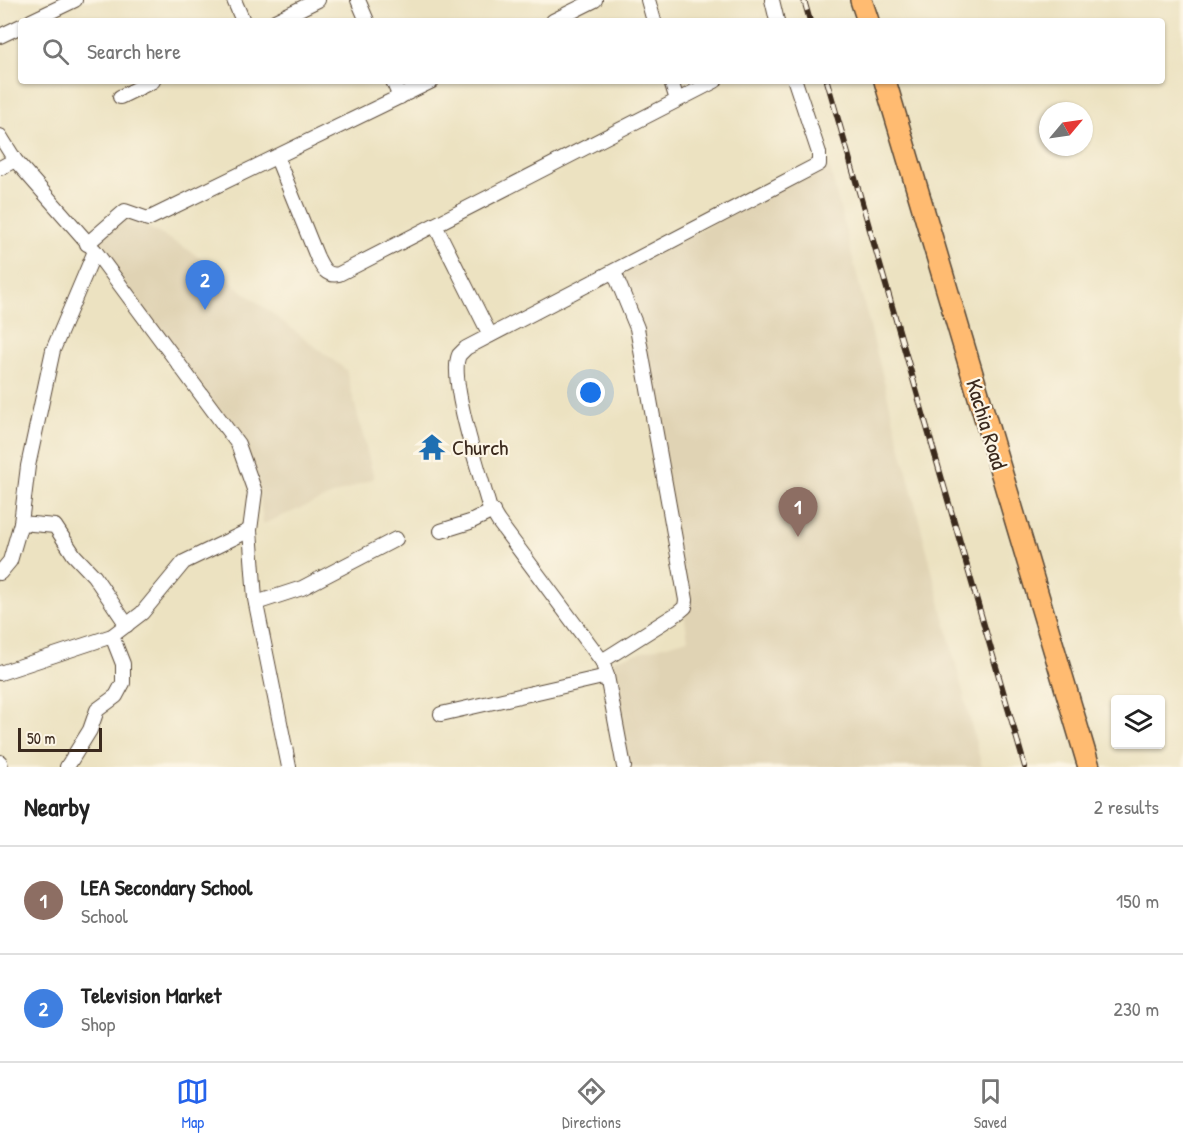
<!DOCTYPE html>
<style>
:root{--surface:#fff;--page:#f6f6f6;--text:#222;--muted:#767676;--line:#e0e0e0;--accent:#2563eb}
body{margin:0;font-family:"Patrick Hand",sans-serif;background:var(--page);color:var(--text)}
.controls{position:absolute;right:18px;bottom:18px;display:grid;overflow:hidden;border-radius:6px;box-shadow:0 2px 4px #0004}
.controls button{width:54px;height:54px;display:grid;place-items:center;padding:0;border:0;border-bottom:2px solid var(--line);background:var(--surface);color:var(--text);font:30px sans-serif}
.compass{position:absolute;left:1039px;top:102px;width:54px;height:54px;border-radius:50%;background:var(--surface);box-shadow:0 2px 4px #0004;rotate:61deg}
.scale{position:absolute;left:18px;bottom:15px;width:84px;box-sizing:border-box;padding-left:6px;border:3px solid #3b2a1e;border-top:0;font-size:16px;line-height:21px;white-space:nowrap;color:#3b2a1e;-webkit-text-stroke:4px #fcf5e5;paint-order:stroke}
.you{position:absolute;left:591px;top:393px;width:21px;height:21px;margin:-15px;border:4px solid #fff;border-radius:50%;background:#1a73e8;box-shadow:0 0 0 9px #1a73e833}
.badge{display:grid;place-items:center;width:39px;height:39px;border-radius:50%;background:var(--accent);color:#fff;font-size:20px;font-weight:700}
.pin{position:absolute;translate:-50% -50px;filter:drop-shadow(0 2px 3px #0008)}
.pin::after{content:'';position:absolute;top:32px;width:21px;height:18px;background:inherit;clip-path:polygon(0 0,100% 0,50% 100%)}
.list{margin:0;padding:0;list-style:none}
h2{display:flex;justify-content:space-between;align-items:center;height:78px;margin:0;padding:0 24px;font-size:26px}
h2 small{font-size:20px;font-weight:400;color:var(--muted)}
.list li{display:grid;grid-template-columns:39px 1fr auto;gap:18px;align-items:center;box-sizing:border-box;height:108px;padding:0 24px;border-top:2px solid var(--line)}
.list b{display:block;font-size:22px;white-space:nowrap}
.list p{margin:0;font-size:20px;white-space:nowrap;color:var(--muted)}
.list em{font-size:20px;font-style:normal;color:var(--muted)}
.icon{flex:none;width:33px;height:33px;fill:none;stroke:currentColor;stroke-width:2;stroke-linecap:round;stroke-linejoin:round}
.map{position:relative;flex:none;width:1183px;height:767px;overflow:hidden}
.search{position:absolute;background:var(--surface);box-shadow:0 2px 4px #0004;left:18px;right:18px;top:18px;height:66px;display:flex;align-items:center;gap:15px;box-sizing:border-box;padding:0 21px;border-radius:6px;color:var(--muted);font-size:22px}
.sheet{height:294px;background:var(--surface)}
nav{display:flex;justify-content:space-around;align-items:center;box-sizing:border-box;height:84px;border-top:2px solid var(--line);background:var(--surface);font-size:16px;color:var(--muted)}
nav a{display:grid;justify-items:center;gap:3px}
nav .on{color:var(--accent)}
.map>svg:first-child{display:block}
.built{fill:#e0d3b4}
.lines{fill:none;stroke-linecap:round;stroke-linejoin:round}
.minor-casing{stroke:#564636;stroke-width:16}
.primary-casing{stroke:#564636;stroke-width:24}
.minor{stroke:#fff;stroke-width:14}
.primary{stroke:#ffbb71;stroke-width:21}
.rail-casing{stroke:#3b2a1e;stroke-width:6}
.rail{stroke:#fcf5e5;stroke-width:4;stroke-dasharray:11;stroke-linecap:butt}
.labels{text-anchor:middle;stroke-width:4.5;stroke-linejoin:round;paint-order:stroke}
.street-label{font-size:22px;fill:#3b2a1e;stroke:#fcf5e5}
.poi-label{font-size:22px;fill:#3b2a1e;stroke:#fcf5e5;text-anchor:start}
</style>
<div class="map">
<svg width="1183" height="767" viewBox="0 0 1183 767">
<rect width="100%" height="100%" fill="#fcf5e5"/>
<filter id="ink" filterUnits="userSpaceOnUse"><feTurbulence type="fractalNoise" baseFrequency=".0167" numOctaves="2"/><feDisplacementMap in="SourceGraphic" scale="12" xChannelSelector="R" yChannelSelector="G"/><feConvolveMatrix kernelMatrix="1 2 1 2 8 2 1 2 1" color-interpolation-filters="sRGB"/></filter>
<filter id="wash" filterUnits="userSpaceOnUse"><feTurbulence type="fractalNoise" baseFrequency=".008" numOctaves="4" result="noise"/><feDisplacementMap in="SourceGraphic" scale="24" xChannelSelector="R" yChannelSelector="G"/><feGaussianBlur stdDeviation="1.35" result="paint"/><feColorMatrix in="noise" values="0 0 0 0 0 0 0 0 0 0 0 0 0 0 0 0 0 1.4 0 .05"/><feComposite in="paint" operator="in"/></filter>
<g filter="url(#wash)">
<rect width="100%" height="100%" fill="#ece2c1"/>
<!-- built -->
<g class="built">
<path d="M828,161L982,767H625L606,662L688,639L642,348L615,276Z"/>
<path d="M128,216L189,250L346,370L374,478L263,524L260,498L249,454L92,240Z"/>
</g>
</g>
<g filter="url(#ink)">
<g class="lines">
<defs>
<g id="minor">
<path d="M234,0L243,21"/>
<path d="M358,0L367,21"/>
<path d="M648,0L654,21"/>
<path d="M772,0L777,21"/>
<path d="M31,21L75,0"/>
<path d="M275,21L318,0"/>
<path d="M553,21L595,0"/>
<path d="M0,36L21,26"/>
<path d="M393,81L400,97"/>
<path d="M671,81L677,100"/>
<path d="M120,97L153,81"/>
<path d="M0,136L15,160L95,251L238,444L255,492L250,530L255,599L289,767"/>
<path d="M277,158L317,257C322,267 326,277 339,274L715,81"/>
<path d="M0,168L15,160"/>
<path d="M435,225L490,335"/>
<path d="M87,244L125,211L148,219L432,81"/>
<path d="M21,523L55,526L74,555L94,576L127,625"/>
<path d="M441,531L470,522L493,511"/>
<path d="M0,573L10,561L21,523L28,466L53,350L95,251"/>
<path d="M256,603L302,588L396,539"/>
<path d="M602,661L678,613L685,607L686,600L637,328L614,272"/>
<path d="M0,673L112,636L142,613L184,562L250,530"/>
<path d="M441,714L607,676"/>
<path d="M0,762L1,767"/>
<path d="M67,767L90,730L97,710L116,696L123,683V664L112,636"/>
<path d="M624,767L607,676L602,661L498,521L489,506C481,477 448,379 459,355C460,354 465,349 466,348L819,164V153L795,81"/>
</g>
<g id="primary">
<path d="M861,0L868,21"/>
<path d="M885,81L1089,767"/>
</g>
</defs>
<!-- minor casing -->
<use href="#minor" class="minor-casing"/>
<!-- primary casing -->
<use href="#primary" class="primary-casing"/>
<!-- minor -->
<use href="#minor" class="minor"/>
<!-- primary -->
<use href="#primary" class="primary"/>
<defs>
<g id="rail">
<path d="M804,0L810,21"/>
<path d="M827,81L1025,767"/>
</g>
</defs>
<!-- rail casing -->
<use href="#rail" class="rail-casing"/>
<!-- rail -->
<use href="#rail" class="rail"/>
</g>
</g>
<!-- icons -->
<defs>
<symbol id="temple-bare" viewBox="-9 -9 18 18"><path d="M0-6L5-2H3V0L6.5 2.5H4V6H1.5V3h-3V6H-4V2.5H-6.5L-3 0V-2H-5Z" fill="#1f6fb2" stroke="#fcf5e5" stroke-width="2.5" paint-order="stroke"/></symbol>
</defs>
<g fill-rule="evenodd">
<use href="#temple-bare" x="413" y="428" width="38" height="38"/>
</g>
<g class="labels">
<!-- street labels -->
<g class="street-label">
<text transform="translate(987 424) rotate(73)" y="8">Kachia Road</text>
</g>
<!-- poi labels -->
<g class="poi-label">
<text x="452" y="455">Church</text>
</g>
</g>
</svg>
<div class="controls">
<button><svg class="icon" aria-label="layers" viewBox="0 0 24 24"><path d="M12 4l9 5-9 5-9-5zM3 14l9 5 9-5"/></svg></button>
</div>
<svg class="compass" viewBox="-18 -18 36 36"><path d="M0-13l5 13h-10z" fill="#e53935"/><path d="M0 13l5-13h-10z" fill="#767676"/></svg>
<div class="scale">50 m</div>
<div class="you"></div>
<div class="pin badge" style="left:798px;top:537px;background:#8d6e63">1</div>
<div class="pin badge" style="left:205px;top:310px;background:#3f7fe0">2</div>
<div class="search"><svg class="icon" aria-label="search" viewBox="0 0 24 24"><circle cx="10" cy="10" r="6"/><path d="M15 15l6 6"/></svg>Search here</div>
</div>
<section class="sheet">
<h2>Nearby<small>2 results</small></h2>
<ul class="list">
<li><span class="badge" style="background:#8d6e63">1</span><div><b>LEA Secondary School</b><p>School</p></div><em>150 m</em></li>
<li><span class="badge" style="background:#3f7fe0">2</span><div><b>Television Market</b><p>Shop</p></div><em>230 m</em></li>
</ul>
</section>
<nav>
<a class="on"><svg class="icon" aria-label="map" viewBox="0 0 24 24"><path d="M3 6l6-2 6 2 6-2v14l-6 2-6-2-6 2zM9 4v14M15 6v14"/></svg>Map</a>
<a><svg class="icon" aria-label="directions" viewBox="0 0 24 24"><path d="M12 3l9 9-9 9-9-9zM9 14v-3h6M13 9l2 2-2 2"/></svg>Directions</a>
<a><svg class="icon" aria-label="saved" viewBox="0 0 24 24"><path d="M7 4h10v16l-5-4-5 4z"/></svg>Saved</a>
</nav>
